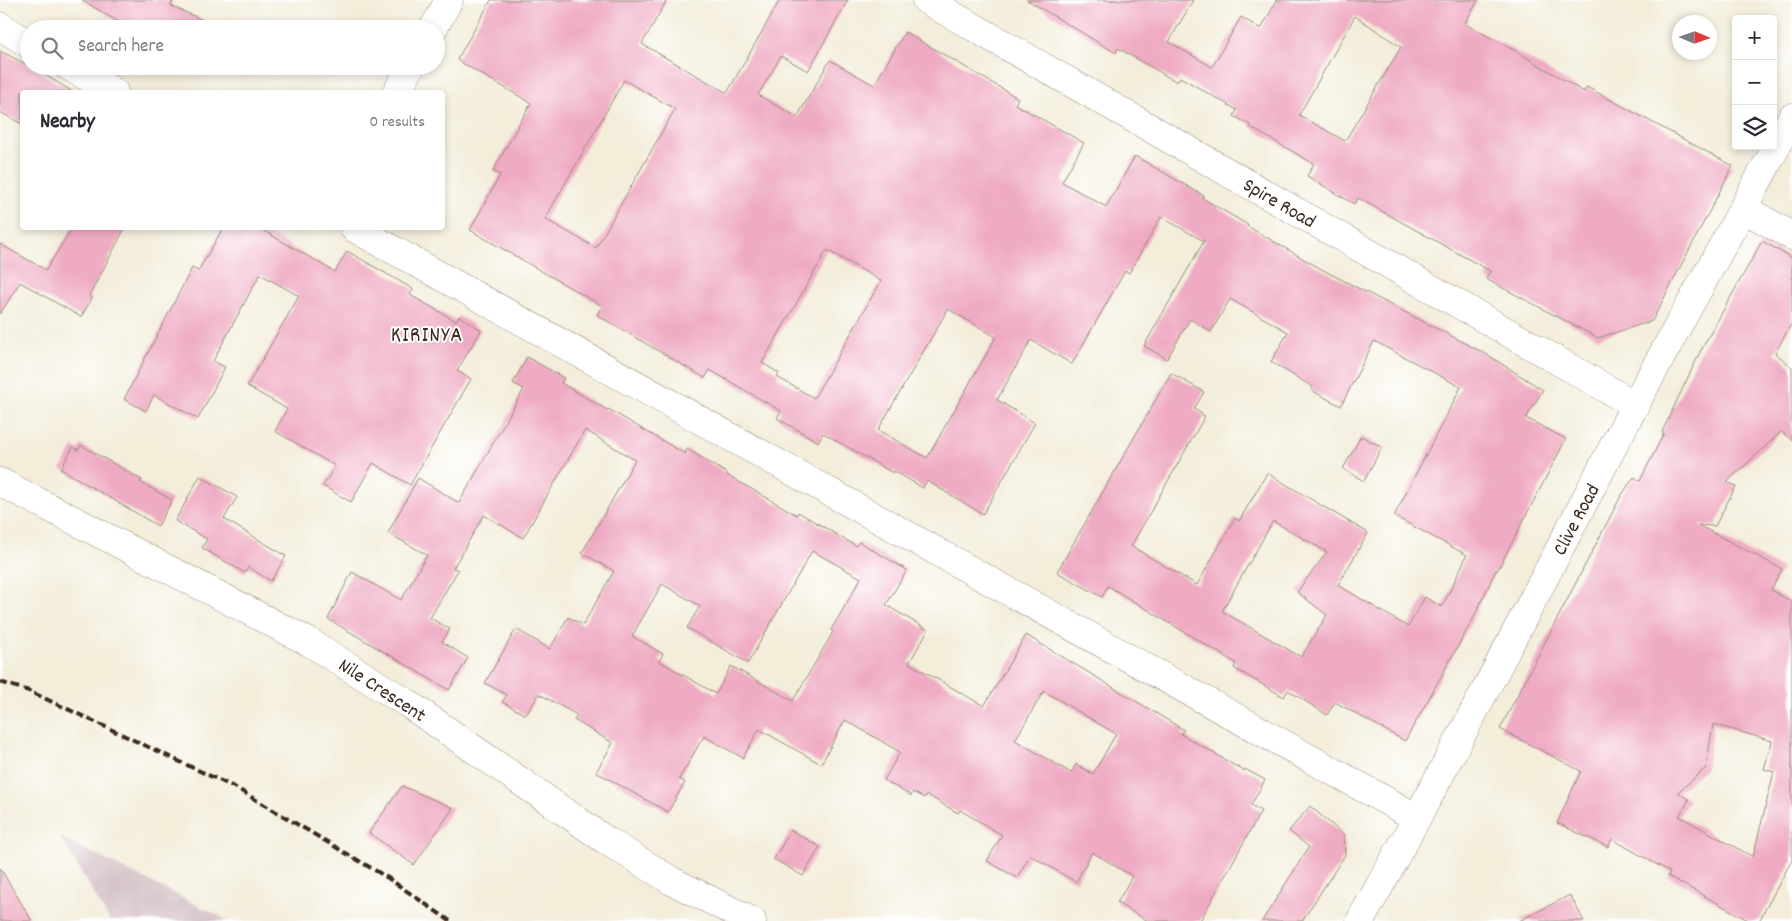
<!DOCTYPE html>
<meta charset="utf-8">
<style>
:root{--surface:#fff;--page:#f7f7f7;--text:#2b2b33;--muted:#7c7c81;--line:#e1e1e2}
body{margin:0;font-family:Dekko,sans-serif;background:var(--page);color:var(--text)}
.controls{position:absolute;right:15px;top:15px;display:grid;overflow:hidden;border-radius:5px;box-shadow:0 2px 8px #0003}
.controls button{width:45px;height:45px;display:grid;place-items:center;padding:0;border:0;border-bottom:1px solid var(--line);background:var(--surface);color:var(--text);font:25px sans-serif}
.compass{position:absolute;left:1672px;top:15px;width:45px;height:45px;border-radius:50%;background:var(--surface);box-shadow:0 2px 8px #0003;rotate:92deg}
.list{margin:0;padding:0;list-style:none}
h2{display:flex;justify-content:space-between;align-items:center;height:65px;margin:0;padding:0 20px;font-size:21px}
h2 small{font-size:16px;font-weight:400;color:var(--muted)}
.icon{flex:none;width:28px;height:28px;fill:none;stroke:currentColor;stroke-width:2;stroke-linecap:round;stroke-linejoin:round}
.map{position:relative;flex:none;width:1792px;height:921px;overflow:hidden}
.search{position:absolute;background:var(--surface);box-shadow:0 2px 8px #0003;left:20px;top:20px;width:425px;height:55px;display:flex;align-items:center;gap:12px;box-sizing:border-box;padding:0 18px;border-radius:28px;color:var(--muted);font-size:19px}
.panel{position:absolute;background:var(--surface);box-shadow:0 2px 8px #0003;left:20px;top:90px;width:425px;height:140px;border-radius:5px}
.map>svg:first-child{display:block}
.industrial{fill:#d2bec3}
.building{fill:#efabc3;fill-rule:evenodd}
.lines{fill:none;stroke-linecap:round;stroke-linejoin:round}
.minor-casing{stroke:#978c7c;stroke-width:29}
.tertiary-casing{stroke:#978c7c;stroke-width:29}
.minor{stroke:#fff;stroke-width:28}
.tertiary{stroke:#fff;stroke-width:28}
.rail{stroke:#3b2a1e;stroke-width:4;stroke-dasharray:8 4;stroke-linecap:butt}
.labels{text-anchor:middle;stroke-width:4;stroke-linejoin:round;paint-order:stroke}
.street-label{font-size:20px;fill:#3b2a1e;stroke:#fff}
.quarter-label{font-size:22px;letter-spacing:1px;fill:#3b2a1e;stroke:#fff}
</style>
<div class="map">
<svg width="1792" height="921" viewBox="0 0 1792 921">
<rect width="100%" height="100%" fill="#fff"/>
<filter id="ink" filterUnits="userSpaceOnUse"><feTurbulence type="fractalNoise" baseFrequency=".02" numOctaves="2"/><feDisplacementMap in="SourceGraphic" scale="10" xChannelSelector="R" yChannelSelector="G"/><feConvolveMatrix kernelMatrix="1 2 1 2 8 2 1 2 1" color-interpolation-filters="sRGB"/></filter>
<filter id="wash" filterUnits="userSpaceOnUse"><feTurbulence type="fractalNoise" baseFrequency=".0096" numOctaves="4" result="noise"/><feDisplacementMap in="SourceGraphic" scale="20" xChannelSelector="R" yChannelSelector="G"/><feGaussianBlur stdDeviation="1.12" result="paint"/><feColorMatrix in="noise" values="0 0 0 0 0 0 0 0 0 0 0 0 0 0 0 0 0 1.4 0 .05"/><feComposite in="paint" operator="in"/></filter>
<g filter="url(#wash)">
<rect width="100%" height="100%" fill="#f3edda"/>
<!-- industrial -->
<path class="industrial" d="M60,837L229,921H110Z"/>
<g id="blocks">
<!-- building -->
<g class="building">
<path d="M82,0H173L171,6L223,29H130Z"/>
<path d="M491,0H667L642,44L727,93L780,0H848L808,71L781,56L758,95L797,117L830,60L874,85L905,32L1018,98L1015,104L1084,143L1062,182L1106,207L1135,156L1204,196L1202,198L1248,225L1247,226L1323,270L1486,354L1543,390L1526,418L1566,439L1497,571L1496,570L1472,621L1405,741L1335,702L1327,715L1288,690L1284,697L1234,668L1236,663L1108,586L1102,597L1057,572L1171,373L1204,392L1194,409L1205,416L1131,546L1197,585L1235,518L1239,521L1267,473L1368,533L1338,585L1408,627L1425,597L1442,607L1467,555L1394,516L1461,387L1374,341L1341,406L1311,390L1313,387L1271,362L1288,332L1230,299L1211,332L1190,319L1167,359L1144,346L1204,241L1161,217L1129,273L1125,271L1072,364L1031,340L997,400L1035,423L983,514L927,481L923,488L894,471L893,473L823,433L818,442L777,418L781,411L710,370L705,378L597,315L602,306L470,230L500,175L493,171L531,103L457,60ZM624,80L675,109L596,248L545,219ZM827,250L881,281L814,398L777,377L779,373L762,363ZM948,309L996,337L927,458L878,430ZM1273,521L1327,552L1297,592L1327,615L1301,657L1222,611Z"/>
<path d="M1027,0H1193L1169,42L1212,67L1241,17L1261,29L1277,0H1478L1465,24L1514,50L1584,92L1587,87L1733,166L1652,321L1598,338L1486,279L1490,271L1358,198L1354,204L1307,176L1314,164L1250,127V125L1234,116L1237,110L1180,77L1177,82L1118,48L1116,53ZM1355,16L1401,47L1345,141L1299,115Z"/>
<path d="M0,51L35,69L73,92H22V124L0,112Z"/>
<path d="M72,228H125L89,296L92,298L81,317L20,282L0,314V244L46,270Z"/>
<path d="M223,228H259L335,272L347,251L413,289L410,295L456,321L459,316L481,330L457,371L471,379L410,485L373,463L351,502L323,486L335,466L275,431L287,409L247,386L299,296L260,274L213,361L225,367L198,419L154,395L146,411L124,399L192,268L198,271Z"/>
<path d="M1762,241L1792,258V323L1775,353L1792,367V440L1781,432L1727,482L1736,486L1715,526L1698,525L1782,569L1771,590L1792,602V860L1759,921H1750L1668,876L1670,872L1612,839L1608,847L1557,823L1581,771L1500,729L1621,496L1634,477L1640,481L1664,433L1662,432L1700,352ZM1713,724L1772,741L1764,769L1774,772L1753,857L1679,816L1689,800L1678,792L1706,768Z"/>
<path d="M527,357L564,378L561,383L607,410L608,409L685,454L687,449L728,474L727,475L797,515L798,512L856,546L859,542L907,570L886,605L928,630L909,663L984,706L1026,635L1184,730L1181,734L1244,771L1245,769L1265,780L1251,805L1261,811L1200,921H1148L1117,903L1132,876L1092,852L1076,882L1030,855L1017,878L987,861L1002,835L960,810L958,813L927,795L924,798L913,792L911,796L884,780L900,752L845,720L821,764L759,729L743,758L704,736L679,779L685,782L668,812L596,772L613,743L574,720L577,715L539,694L526,715L502,702L507,695L485,683L516,629L550,649L568,617L583,625L614,571L582,553L635,460L585,430L523,538L484,515L453,568L458,570L430,618L450,629L442,642L468,658L449,690L328,619L352,572L401,600L427,555L388,533L418,478L459,503L524,389L513,383ZM812,551L861,578L831,630L833,632L793,701L731,666L716,694L659,661L663,654L632,636L662,584L700,606L687,628L748,663ZM1044,691L1116,734L1093,774L1076,764L1071,773L1015,740Z"/>
<path d="M1361,436L1382,447L1364,481L1343,469Z"/>
<path d="M81,445L142,480L140,482L172,500L158,526L61,469L73,447L78,450Z"/>
<path d="M200,476L237,497L224,519L286,556L271,581L248,567L245,573L202,548L207,539L175,521Z"/>
<path d="M402,786L453,808L414,865L369,833Z"/>
<path d="M1310,806L1344,835L1345,855L1302,921H1262L1309,847L1289,831Z"/>
<path d="M791,830L820,847L803,876L774,859Z"/>
<path d="M0,868L32,921H0Z"/>
<path d="M1570,895L1584,921H1519Z"/>
</g>
</g>
</g>
<g filter="url(#ink)">
<use href="#blocks" fill-opacity="0" stroke="#978c7c" stroke-width="1"/>
<g class="lines">
<defs>
<g id="minor">
<path d="M926,0L1635,405"/>
<path d="M0,26L29,44"/>
<path d="M433,29L449,0"/>
<path d="M68,66L114,92"/>
<path d="M397,92L411,66"/>
<path d="M1744,209L1792,236"/>
<path d="M354,228L1417,818"/>
</g>
<g id="tertiary">
<path d="M0,482L309,642L407,703L607,841L672,881L752,921"/>
<path d="M1360,921C1455,752 1543,579 1634,407C1686,310 1741,215 1792,117"/>
</g>
</defs>
<!-- minor casing -->
<use href="#minor" class="minor-casing"/>
<!-- tertiary casing -->
<use href="#tertiary" class="tertiary-casing"/>
<!-- minor -->
<use href="#minor" class="minor"/>
<!-- tertiary -->
<use href="#tertiary" class="tertiary"/>
<!-- rail -->
<path class="rail" d="M0,682L29,691L236,788L388,878L450,921"/>
</g>
</g>
<g class="labels">
<!-- street labels -->
<g class="street-label">
<text transform="translate(1280 202) rotate(30)" y="7">Spire Road</text>
<text transform="translate(1575 519) rotate(-62)" y="7">Clive Road</text>
<text transform="translate(383 689) rotate(33)" y="7">Nile Crescent</text>
</g>
<!-- quarter labels -->
<g class="quarter-label">
<text x="427" y="341">KIRINYA</text>
</g>
</g>
</svg>
<div class="controls">
<button>+</button>
<button>−</button>
<button><svg class="icon" aria-label="layers" viewBox="0 0 24 24"><path d="M12 4l9 5-9 5-9-5zM3 14l9 5 9-5"/></svg></button>
</div>
<svg class="compass" viewBox="-18 -18 36 36"><path d="M0-13l5 13h-10z" fill="#e53935"/><path d="M0 13l5-13h-10z" fill="#7c7c81"/></svg>
<div class="search"><svg class="icon" aria-label="search" viewBox="0 0 24 24"><circle cx="10" cy="10" r="6"/><path d="M15 15l6 6"/></svg>Search here</div>
<section class="panel">
<h2>Nearby<small>0 results</small></h2>
<ul class="list">
</ul>
</section>
</div>
